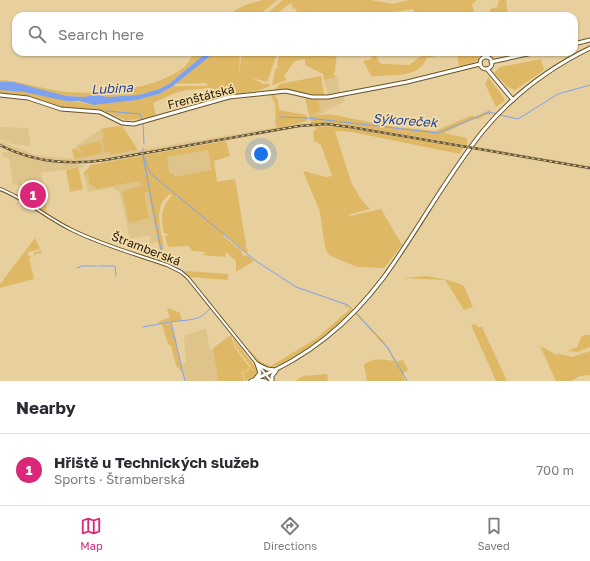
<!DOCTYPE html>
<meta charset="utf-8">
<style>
:root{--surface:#fff;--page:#f2f2f3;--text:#2b2b33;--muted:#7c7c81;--line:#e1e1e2;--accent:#db2777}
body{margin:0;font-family:"Golos Text",sans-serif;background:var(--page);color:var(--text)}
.you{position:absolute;left:261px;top:154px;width:14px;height:14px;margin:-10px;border:3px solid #fff;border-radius:50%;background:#1a73e8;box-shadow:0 0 0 6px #1a73e833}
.badge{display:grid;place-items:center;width:26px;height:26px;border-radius:50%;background:var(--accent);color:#fff;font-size:13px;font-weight:700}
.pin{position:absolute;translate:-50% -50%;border:2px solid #fff;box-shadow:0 1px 4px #0006}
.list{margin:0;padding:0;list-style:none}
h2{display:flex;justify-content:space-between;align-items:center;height:52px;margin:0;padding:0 16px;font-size:17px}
h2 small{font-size:13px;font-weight:400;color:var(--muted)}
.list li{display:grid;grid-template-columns:26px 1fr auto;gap:12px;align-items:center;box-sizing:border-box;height:72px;padding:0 16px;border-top:1px solid var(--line)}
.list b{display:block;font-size:15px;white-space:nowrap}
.list p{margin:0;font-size:13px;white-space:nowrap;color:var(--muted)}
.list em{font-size:13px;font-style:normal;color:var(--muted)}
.icon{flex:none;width:22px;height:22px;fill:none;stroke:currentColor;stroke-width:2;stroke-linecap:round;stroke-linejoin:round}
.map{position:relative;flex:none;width:590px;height:381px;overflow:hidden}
.search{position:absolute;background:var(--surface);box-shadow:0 1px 3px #0004;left:12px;right:12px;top:12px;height:44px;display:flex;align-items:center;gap:10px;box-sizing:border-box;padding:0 14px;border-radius:12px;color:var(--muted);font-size:15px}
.sheet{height:124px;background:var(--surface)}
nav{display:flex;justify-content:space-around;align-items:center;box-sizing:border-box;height:56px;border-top:1px solid var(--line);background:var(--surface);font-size:11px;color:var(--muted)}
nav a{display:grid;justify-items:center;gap:2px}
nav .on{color:var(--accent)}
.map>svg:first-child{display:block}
.built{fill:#dec38a}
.green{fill:#dfb865;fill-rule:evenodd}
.water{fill:#7ea1ef}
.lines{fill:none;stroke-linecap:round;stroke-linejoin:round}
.stream{stroke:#7ea1ef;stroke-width:1}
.minor-casing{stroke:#685324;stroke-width:4}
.major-casing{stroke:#685324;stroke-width:5}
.minor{stroke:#fff;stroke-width:2}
.major{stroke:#fff;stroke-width:3}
.rail-casing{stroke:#625437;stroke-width:2.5}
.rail{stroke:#f5ddab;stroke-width:1;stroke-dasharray:3;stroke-linecap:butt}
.labels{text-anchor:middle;stroke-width:3.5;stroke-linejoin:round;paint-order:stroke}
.street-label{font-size:12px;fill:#201704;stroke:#f5ddab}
.water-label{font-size:13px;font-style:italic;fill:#21429b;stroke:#f5ddab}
</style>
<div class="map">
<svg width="590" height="381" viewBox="0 0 590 381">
<rect width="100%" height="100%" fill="#e8d09e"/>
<!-- built -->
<g class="built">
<path d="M337,77L340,92L328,94L324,80Z"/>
<path d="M343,96L345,101L317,116L310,115L320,111L319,100Z"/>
<path d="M326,122L351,125L590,166V170L342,127L319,126L297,127L210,143L218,188L172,196L170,194L166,197L143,160L158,242L150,244V235L130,239L120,193L117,190L115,191L113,187L88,192L84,173L91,165L139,155L95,163H59L82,165L83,167L41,173L44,189L42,192L45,195L48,216L20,197L28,182L23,180L22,185H13L9,159L2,155L3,152H10L0,147V141L35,155L76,159L74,150L76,146L101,129L106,137L110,155L296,124Z"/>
<path d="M0,127L28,128L31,146L12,144L0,139Z"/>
<path d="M206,328L210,350L213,348L218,381H186L182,364L186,362L184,336Z"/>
</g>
<!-- green -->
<g class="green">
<path d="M263,0H277L258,16H225L245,5Z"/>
<path d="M283,0H371L393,4L409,0H477L472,4L475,16H416L413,9C383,14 356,21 323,13V16H298L296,9L293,8L291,3L273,16H264Z"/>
<path d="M499,0H506L508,15L490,16V9L497,7Z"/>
<path d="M195,52H207L169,84L159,89L139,95L107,97L94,94L85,97L66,96L13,83L0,82V80C19,81 36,87 54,90C89,97 153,91 183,68C189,63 190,58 195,52Z"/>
<path d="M215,52H240L239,74L242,52H278L267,82L252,78L263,84H269L270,86C253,95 231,92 213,99L211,88L187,90L175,93L153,103L156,115L144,119L126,120L99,109L73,108L98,110L108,113L61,108L28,96L0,94V90H13L94,105L137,100L159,94L173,86H208L206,83L174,84Z"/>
<path d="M280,52H337L335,72L333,74L336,77L324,80L323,74L305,65V59L294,62L284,76L287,80L272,85L275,69L278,68L277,64Z"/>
<path d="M427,52H440L433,57L427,58C418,80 391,73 372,77L363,61L371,59L372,55L375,54L379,62L382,64L409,65Z"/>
<path d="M456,52H480C480,64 469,64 459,66Z"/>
<path d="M541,59L544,70L515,90L508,87L494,73L500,67Z"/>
<path d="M321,76L324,95C306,96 291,88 274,90L280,84Z"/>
<path d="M488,77L504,98V101L496,107L485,84Z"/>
<path d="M269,94H274L278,100L279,110L306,115L308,121L277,128C272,117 281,106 269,94Z"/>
<path d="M305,98L319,100L320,111L311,116L329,114L395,127L435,131L473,115L474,117L490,110L491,115H485L479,119H474L444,133L467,138V145L343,124L311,123Z"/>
<path d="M116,126L123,127L138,150L110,155L109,152L105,153L102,138L105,137L101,129Z"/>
<path d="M311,126L342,127L463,147L460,154L352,132L335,131L351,182L360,198L370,209L348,215L350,216L381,209L402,245L384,268L357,267L329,255L325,247L320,212L303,171L326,177L332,176L321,145L314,141L313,132L317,128Z"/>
<path d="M100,141L103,153L74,159L72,149L78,150L82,157L79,146Z"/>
<path d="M226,141L230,156L214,161L217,182L235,179L246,244L245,246L248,251L247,253L224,234L223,236L242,251V254L244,256L247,255L254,261L236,272V261L226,252V257L201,255L205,254V252L192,251L189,246L168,247L165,236L168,235V234L164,233C161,219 160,207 172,196L170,194C152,206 161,231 164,247L162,250L166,262L158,260L160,253L148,192L144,193L149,218L129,223L122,191L142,186L138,181L97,189L89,184L88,173L85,176L84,173L91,165ZM208,150L212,170L174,177V174L169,173L167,157Z"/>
<path d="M78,167L83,189L70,192L66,170Z"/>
<path d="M27,181V184L41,192L44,189L45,214L14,193L21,196L22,189Z"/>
<path d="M35,238L40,249L28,252V256H34V253L41,250L42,253L35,254V256L29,257L34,279L0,288V284Z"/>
<path d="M187,271L228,274V280L189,277L183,272Z"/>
<path d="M426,276C439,278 452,280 464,286L473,307L464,310L445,280L402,278Z"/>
<path d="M292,286L347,306L353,311C336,328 292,364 269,368L259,363L243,344L261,362L271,366L317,338L350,309L341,304Z"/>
<path d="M169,308L180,313L182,320L158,323V322L170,317L167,310Z"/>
<path d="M357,313L385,343L397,363L398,361L403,360L408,370L403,373L408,381L402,374L405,381H367L364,365C374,357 383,360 394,361L387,348L356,314Z"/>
<path d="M171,323L183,374L176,365L171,346L168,344L162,324Z"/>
<path d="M476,324L478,327H482L507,381H496L471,325Z"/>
<path d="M231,335L235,348L250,368L242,373L244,381H218L213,348Z"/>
<path d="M585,335H590V347L577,352L567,351L577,347L581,337Z"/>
<path d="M233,338L258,371L257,375L245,381L243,373L249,370L251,367L236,347Z"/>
<path d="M540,346L555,354L558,358L556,353L572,357L590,351V375L580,376L571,381H556Z"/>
<path d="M327,374L328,381H295L303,376Z"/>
</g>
<!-- water -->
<path class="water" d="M207,52H215L173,86L159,94L137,100L94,105L79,101H66L24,92L0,90V82H13L66,96L85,97L94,94L107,97L139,95L159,89L169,84Z"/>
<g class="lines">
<!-- stream -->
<g class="stream">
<path d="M107,111L140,114L143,120"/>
<path d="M500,115L518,119L558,94L590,85"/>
<path d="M279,117L308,118L438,133L489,112L497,114"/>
<path d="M143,123L144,144"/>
<path d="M143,148V155L150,173L256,261L296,287L348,305L354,311"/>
<path d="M143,156L163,260L183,271L187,276"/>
<path d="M99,266H115L116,276"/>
<path d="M77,268L82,266H97"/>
<path d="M356,313L388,348L407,381"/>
<path d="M143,327L170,322"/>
<path d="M185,381L171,322C190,319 202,322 212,305L195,286"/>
</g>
<defs>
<path id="minor" d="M0,189C26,199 47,218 72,230C102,245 135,254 167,265L181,272L188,278L271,381"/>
<g id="major">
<path d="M574,44L590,40"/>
<circle cx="486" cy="63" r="6"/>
<path d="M491,62L537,52"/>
<path d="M487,69L513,100"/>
<path d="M0,95L28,98L61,109L100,112L122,123L134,124L229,97L286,91L312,97H328L407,82L480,64"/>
<path d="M257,364L267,369L275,370"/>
<path d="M256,378L260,373L257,364"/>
<path d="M257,380L266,381"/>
<path d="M251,381C307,358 348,325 384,277C418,230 446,177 483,131C512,96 549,68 590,48"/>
<path d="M272,381V376L276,371"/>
</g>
</defs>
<!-- minor casing -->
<use href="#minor" class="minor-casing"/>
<!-- major casing -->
<use href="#major" class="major-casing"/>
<!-- minor -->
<use href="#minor" class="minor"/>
<!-- major -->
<use href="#major" class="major"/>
<defs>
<path id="rail" d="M0,145C33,162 69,165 105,160L299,126L326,124L350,127L590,168"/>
</defs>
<!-- rail casing -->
<use href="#rail" class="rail-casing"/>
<!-- rail -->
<use href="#rail" class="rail"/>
</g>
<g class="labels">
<!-- street labels -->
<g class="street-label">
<text transform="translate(201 97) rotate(-14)" y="4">Frenštátská</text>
<text transform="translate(146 249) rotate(21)" y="4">Štramberská</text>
</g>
<!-- water labels -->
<g class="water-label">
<text transform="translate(112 88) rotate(-3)" y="5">Lubina</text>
<text transform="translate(405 120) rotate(4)" y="5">Sýkoreček</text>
</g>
</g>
</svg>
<div class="you"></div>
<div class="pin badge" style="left:33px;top:195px">1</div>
<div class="search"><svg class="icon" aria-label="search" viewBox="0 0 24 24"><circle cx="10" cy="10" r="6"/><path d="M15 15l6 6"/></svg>Search here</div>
</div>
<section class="sheet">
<h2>Nearby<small></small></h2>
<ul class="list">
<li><span class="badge">1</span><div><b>Hřiště u Technických služeb</b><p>Sports · Štramberská</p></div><em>700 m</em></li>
</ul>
</section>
<nav>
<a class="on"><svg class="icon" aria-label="map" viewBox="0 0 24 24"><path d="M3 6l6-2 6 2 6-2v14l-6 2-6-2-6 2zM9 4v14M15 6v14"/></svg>Map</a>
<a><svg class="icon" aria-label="directions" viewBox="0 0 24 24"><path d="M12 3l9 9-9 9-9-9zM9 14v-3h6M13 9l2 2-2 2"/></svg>Directions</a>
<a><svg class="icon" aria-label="saved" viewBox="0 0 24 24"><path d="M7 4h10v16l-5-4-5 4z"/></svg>Saved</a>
</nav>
